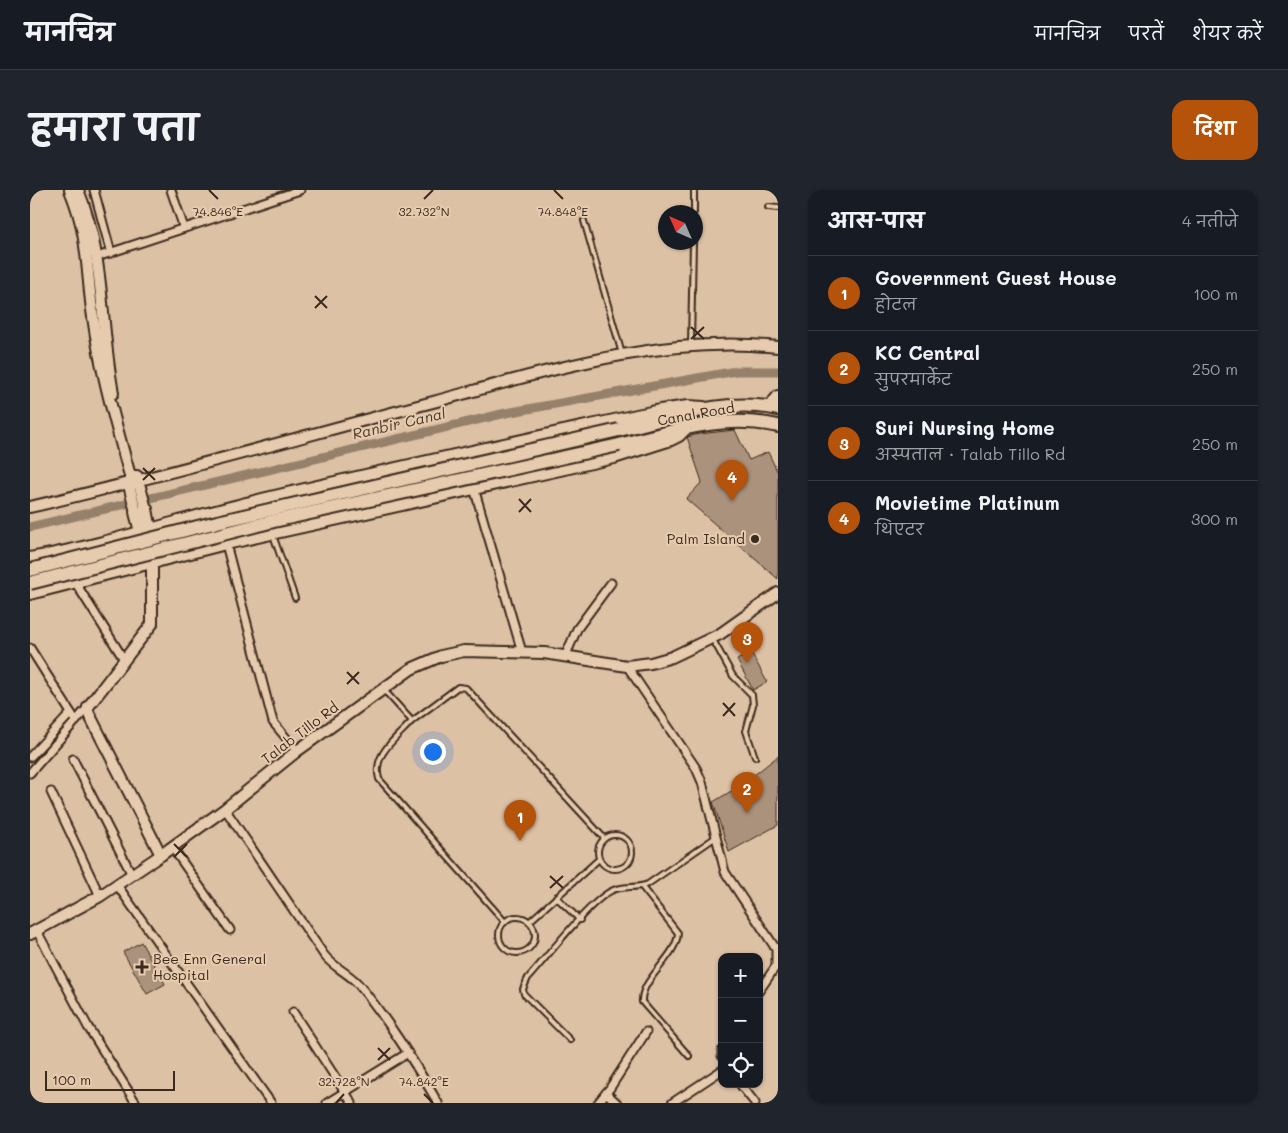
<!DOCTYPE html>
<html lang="hi">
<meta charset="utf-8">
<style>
:root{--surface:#171b24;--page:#20242c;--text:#f1f3f6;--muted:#9ea1a6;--line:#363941;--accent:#b45309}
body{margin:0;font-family:Mali,"Playpen Sans Deva",sans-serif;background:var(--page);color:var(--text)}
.controls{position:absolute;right:15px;bottom:15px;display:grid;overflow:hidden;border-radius:10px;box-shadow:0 1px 4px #0004}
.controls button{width:45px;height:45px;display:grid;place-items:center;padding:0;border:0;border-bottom:1px solid var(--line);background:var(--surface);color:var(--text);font:25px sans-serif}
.compass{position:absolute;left:628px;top:15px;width:45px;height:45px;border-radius:50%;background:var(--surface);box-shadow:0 1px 4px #0004;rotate:315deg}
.scale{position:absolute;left:15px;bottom:12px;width:130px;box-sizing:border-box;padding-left:5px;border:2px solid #3b2a1e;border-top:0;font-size:14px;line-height:18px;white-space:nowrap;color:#3b2a1e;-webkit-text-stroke:4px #e7cbae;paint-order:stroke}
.you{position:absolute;left:402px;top:561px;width:18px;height:18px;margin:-12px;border:4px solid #fff;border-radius:50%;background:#1a73e8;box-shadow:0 0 0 8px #1a73e833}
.badge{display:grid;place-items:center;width:32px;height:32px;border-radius:50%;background:var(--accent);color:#fff;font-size:16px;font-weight:700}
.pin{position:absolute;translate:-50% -41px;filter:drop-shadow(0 1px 2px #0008)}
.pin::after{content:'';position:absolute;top:26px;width:18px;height:15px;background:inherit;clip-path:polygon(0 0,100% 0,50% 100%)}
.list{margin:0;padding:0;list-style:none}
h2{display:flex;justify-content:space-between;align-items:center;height:65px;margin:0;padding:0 20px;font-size:21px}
h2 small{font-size:16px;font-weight:400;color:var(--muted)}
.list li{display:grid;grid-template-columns:32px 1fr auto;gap:15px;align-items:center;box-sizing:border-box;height:75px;padding:0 20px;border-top:1px solid var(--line)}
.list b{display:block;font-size:19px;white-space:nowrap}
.list p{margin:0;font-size:16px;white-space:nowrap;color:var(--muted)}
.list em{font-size:16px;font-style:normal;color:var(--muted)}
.icon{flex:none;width:28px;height:28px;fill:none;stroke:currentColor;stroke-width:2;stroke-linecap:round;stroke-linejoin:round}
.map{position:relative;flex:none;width:748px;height:913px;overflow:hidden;border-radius:15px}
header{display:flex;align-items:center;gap:30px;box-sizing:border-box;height:70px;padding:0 25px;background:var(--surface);border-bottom:1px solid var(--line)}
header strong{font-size:24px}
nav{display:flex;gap:28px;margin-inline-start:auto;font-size:18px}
.intro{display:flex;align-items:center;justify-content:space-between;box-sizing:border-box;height:120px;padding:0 30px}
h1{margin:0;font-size:35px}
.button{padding:12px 22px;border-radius:15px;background:var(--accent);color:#fff;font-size:18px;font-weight:700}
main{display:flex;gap:30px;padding:0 30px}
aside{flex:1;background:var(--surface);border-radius:15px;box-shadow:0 1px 4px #0004}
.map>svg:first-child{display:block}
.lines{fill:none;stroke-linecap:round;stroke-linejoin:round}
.canal{stroke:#95806a;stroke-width:9}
.building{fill:#ab927b;stroke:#3b2a1e}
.lane-casing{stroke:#3b2a1e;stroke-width:8}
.street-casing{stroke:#3b2a1e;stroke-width:11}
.secondary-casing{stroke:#3b2a1e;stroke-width:14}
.highway-casing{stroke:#3b2a1e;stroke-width:16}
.lane{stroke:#e7cbae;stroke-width:4}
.street{stroke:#e7cbae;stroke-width:7}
.secondary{stroke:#e7cbae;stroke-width:10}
.highway{stroke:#e7cbae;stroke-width:12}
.highway-bridge-casing{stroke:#3b2a1e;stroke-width:16;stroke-linecap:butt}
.highway-bridge{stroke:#e7cbae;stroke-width:12}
.ticks{fill:none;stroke:#3b2a1e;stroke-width:2}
.poi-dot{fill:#3b2a1e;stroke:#e7cbae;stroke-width:2}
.labels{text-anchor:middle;stroke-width:4;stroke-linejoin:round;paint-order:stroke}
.street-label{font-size:14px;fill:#3b2a1e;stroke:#e7cbae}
.poi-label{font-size:14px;fill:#3b2a1e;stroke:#e7cbae;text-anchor:end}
.water-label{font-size:15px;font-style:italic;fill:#4d3b2d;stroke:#e7cbae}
.ticks-label{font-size:12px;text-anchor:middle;fill:#3b2a1e;stroke:#e7cbae;stroke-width:4;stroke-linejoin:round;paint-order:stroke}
</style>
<header>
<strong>मानचित्र</strong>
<nav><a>मानचित्र</a><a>परतें</a><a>शेयर करें</a></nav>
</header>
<div class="intro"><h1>हमारा पता</h1><a class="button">दिशा</a></div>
<main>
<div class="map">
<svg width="748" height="913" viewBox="0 0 748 913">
<rect width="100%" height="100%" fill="#ddc1a5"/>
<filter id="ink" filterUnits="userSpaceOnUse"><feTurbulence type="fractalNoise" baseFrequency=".02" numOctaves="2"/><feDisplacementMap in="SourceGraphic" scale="10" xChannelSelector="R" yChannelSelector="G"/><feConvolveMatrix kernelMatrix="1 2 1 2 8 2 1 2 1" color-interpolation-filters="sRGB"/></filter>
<g filter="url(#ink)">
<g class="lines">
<!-- canal -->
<path class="canal" d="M0,337L476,223L706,181H748"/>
</g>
<!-- building -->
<g class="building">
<path d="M705,240L719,270L738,262L748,283V389L656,309L672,292L657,247L669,244Z"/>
<path d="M721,462L737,492L723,500L707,470Z"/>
<path d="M748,566V635L699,662L683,612L713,594Z"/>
<path d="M111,752L135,794L117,804L93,762Z"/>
</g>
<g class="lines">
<defs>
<g id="lane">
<path d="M738,17L748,18"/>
<path d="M664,22V0"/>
<path d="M554,31L592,164"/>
<path d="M661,154L663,52"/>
<path d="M243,345L265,408"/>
<path d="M682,448L703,486L722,505L723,515L716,541L725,567"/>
<path d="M354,500L382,531C367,548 342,564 349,589L475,732"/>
<path d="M382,531L428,497L436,498L574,648"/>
<circle cx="585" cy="662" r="17"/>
<path d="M612,697L648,743C647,767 610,789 612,812L659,866"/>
<path d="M526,707L550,730"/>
<circle cx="487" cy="745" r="18"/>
<path d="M499,732L569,669"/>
<path d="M540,850L494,804L493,799L498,788C518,766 558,713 581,701C593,695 606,699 618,694L686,647"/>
</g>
<g id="street">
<path d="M64,0L81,63"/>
<path d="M141,0L154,38"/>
<path d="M67,67L270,0"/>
<path d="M444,298L492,462"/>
<path d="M196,354L243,532L267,561"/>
<path d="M45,392L95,471"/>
<path d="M0,458L46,531"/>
<path d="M535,467L547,439L581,393"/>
<path d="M597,476L666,578L672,592L695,682L746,759V776L729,801"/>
<path d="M0,567L41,523"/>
<path d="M43,569L102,685"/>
<path d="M0,583L58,517"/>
<path d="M21,602L70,706"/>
<path d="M195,619L294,765C304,778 319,783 329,795C359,831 384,872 408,913"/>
<path d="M142,657L200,740"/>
<path d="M87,695L241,913"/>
<path d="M7,741L58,837L106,913"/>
<path d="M263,822L322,913"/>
<path d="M692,861V866"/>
<path d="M710,894L725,913"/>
<path d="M576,903L587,913"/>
<path d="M297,913L378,863"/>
<path d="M568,913L580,898L616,842"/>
<path d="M642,913L692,880"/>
</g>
<g id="secondary">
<path d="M40,0C59,45 56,80 63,127C71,184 87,238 102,293L100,299L106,322"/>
<path d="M48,0C75,65 70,135 83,203"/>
<path d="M739,217L748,206"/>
<path d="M107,286L116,319"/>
<path d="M0,317C135,286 269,247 403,212C514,182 632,144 748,157"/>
<path d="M0,368C75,355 146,330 220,312C356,279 493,250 630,220L658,216L674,217"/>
<path d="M122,372V434L58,517V522L131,665"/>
<path d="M0,404L196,354L584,268L641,250L649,246L656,239"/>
<path d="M0,744L70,706L131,665L195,619L267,561L381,479L411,466L434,461L514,463L597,476L621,473L642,467L690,444L748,403"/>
</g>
<g id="highway">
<path d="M589,240C641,228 695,207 748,219"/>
<path d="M589,255C641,242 694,223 748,236"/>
<path d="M116,319L120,340L132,345C139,354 137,364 127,371"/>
<path d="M106,322C107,328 111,338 110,343C107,354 101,359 112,369L122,372"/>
</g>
</defs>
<!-- lane casing -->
<use href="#lane" class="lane-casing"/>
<!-- street casing -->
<use href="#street" class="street-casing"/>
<!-- secondary casing -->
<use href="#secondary" class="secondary-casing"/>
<!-- highway casing -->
<use href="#highway" class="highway-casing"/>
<!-- lane -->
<use href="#lane" class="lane"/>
<!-- street -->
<use href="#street" class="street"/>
<!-- secondary -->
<use href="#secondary" class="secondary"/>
<!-- highway -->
<use href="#highway" class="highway"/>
<defs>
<g id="highway-bridge">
<path d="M0,380L187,332L589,240"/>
<path d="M0,393L244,331L589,255"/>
</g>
</defs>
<!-- highway-bridge casing -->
<use href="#highway-bridge" class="highway-bridge-casing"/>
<!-- highway-bridge -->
<use href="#highway-bridge" class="highway-bridge"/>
</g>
</g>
<!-- ticks -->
<path class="ticks" d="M179,0L188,9M524,0L533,9M394,9L403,0M285,106L297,118M285,118L297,106M661,137L674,149M661,149L674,137M113,278L125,290M113,290L125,278M489,309L501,322M489,322L501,309M317,482L329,494M317,494L329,482M693,513L705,526M693,526L705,513M144,654L157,667M144,667L157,654M520,686L533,698M520,698L533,686M348,858L360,870M348,870L360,858M394,904L403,913M306,913L314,904"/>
<!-- markers -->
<g class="poi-dot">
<circle cx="725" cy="349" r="5"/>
<path d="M109.5 769.5h5v5h5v5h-5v5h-5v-5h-5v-5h5z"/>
</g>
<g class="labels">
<!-- street labels -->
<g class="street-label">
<text transform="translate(666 224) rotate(-10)" y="5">Canal Road</text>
<text transform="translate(270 543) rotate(-37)" y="5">Talab Tillo Rd</text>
</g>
<!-- poi labels -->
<g class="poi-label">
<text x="715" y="354">Palm Island</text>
<text x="123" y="774" text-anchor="start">Bee Enn General<tspan x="123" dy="16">Hospital</tspan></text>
</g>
<!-- water labels -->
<g class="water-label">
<text transform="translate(369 234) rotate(-13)" y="5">Ranbir Canal</text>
</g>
</g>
<g class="ticks-label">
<text x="188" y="26">74.846°E</text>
<text x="394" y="26">32.732°N</text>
<text x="533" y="26">74.848°E</text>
<text x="314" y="896">32.728°N</text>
<text x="394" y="896">74.842°E</text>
</g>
</svg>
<div class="controls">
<button>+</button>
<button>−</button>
<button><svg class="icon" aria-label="locate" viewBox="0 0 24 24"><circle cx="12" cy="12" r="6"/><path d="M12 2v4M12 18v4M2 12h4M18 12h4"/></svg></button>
</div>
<svg class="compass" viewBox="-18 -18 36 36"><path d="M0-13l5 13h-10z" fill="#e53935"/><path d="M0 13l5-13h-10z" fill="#9ea1a6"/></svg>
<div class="scale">100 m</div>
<div class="you"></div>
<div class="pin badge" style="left:490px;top:651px">1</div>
<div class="pin badge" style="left:717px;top:623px">2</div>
<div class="pin badge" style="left:717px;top:473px">3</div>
<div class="pin badge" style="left:702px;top:311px">4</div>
</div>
<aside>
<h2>आस-पास<small>4 नतीजे</small></h2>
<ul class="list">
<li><span class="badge">1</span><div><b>Government Guest House</b><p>होटल</p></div><em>100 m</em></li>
<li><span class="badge">2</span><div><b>KC Central</b><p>सुपरमार्केट</p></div><em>250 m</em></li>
<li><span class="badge">3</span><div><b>Suri Nursing Home</b><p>अस्पताल · Talab Tillo Rd</p></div><em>250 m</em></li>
<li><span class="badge">4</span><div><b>Movietime Platinum</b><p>थिएटर</p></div><em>300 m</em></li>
</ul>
</aside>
</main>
